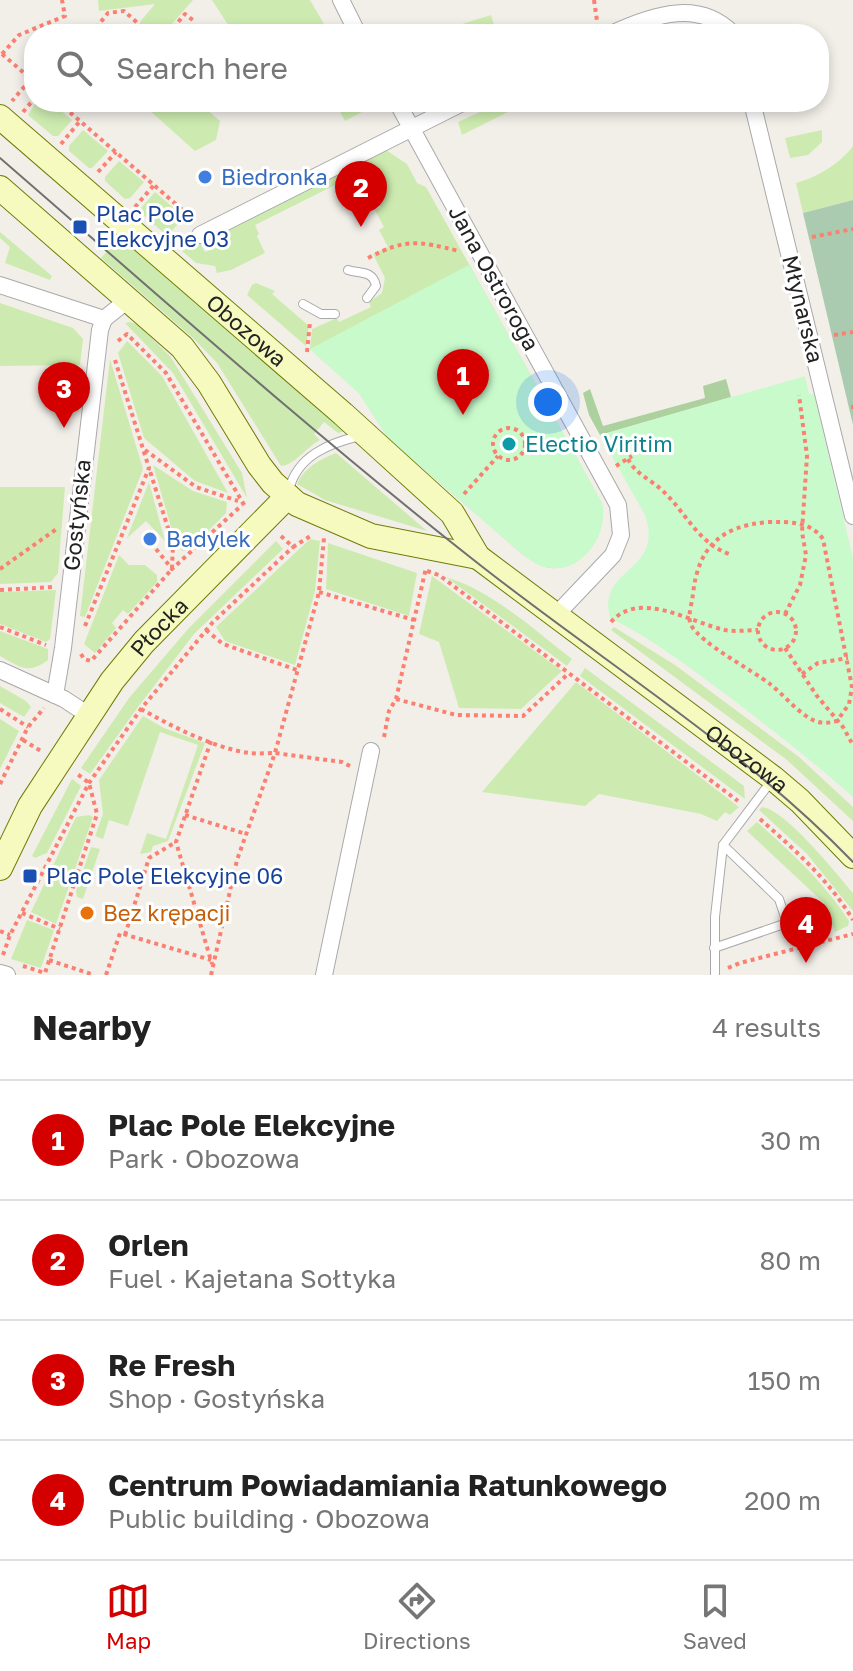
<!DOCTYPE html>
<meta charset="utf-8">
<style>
:root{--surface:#fff;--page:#f2f2f2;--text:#222;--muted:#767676;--line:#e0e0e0;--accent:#d40000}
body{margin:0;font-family:"Golos Text",sans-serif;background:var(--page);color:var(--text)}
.you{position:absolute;left:548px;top:402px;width:28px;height:28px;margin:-20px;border:6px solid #fff;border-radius:50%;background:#1a73e8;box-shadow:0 0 0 12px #1a73e833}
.badge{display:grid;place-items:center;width:52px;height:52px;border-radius:50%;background:var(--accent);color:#fff;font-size:26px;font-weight:700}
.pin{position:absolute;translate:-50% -66px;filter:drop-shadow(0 2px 4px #0008)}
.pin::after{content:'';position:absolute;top:42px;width:28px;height:24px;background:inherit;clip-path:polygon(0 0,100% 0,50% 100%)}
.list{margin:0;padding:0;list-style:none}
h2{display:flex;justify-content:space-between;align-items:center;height:104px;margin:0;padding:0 32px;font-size:34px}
h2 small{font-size:26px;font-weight:400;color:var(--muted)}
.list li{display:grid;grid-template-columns:52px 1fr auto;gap:24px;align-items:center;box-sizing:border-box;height:120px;padding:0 32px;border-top:2px solid var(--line)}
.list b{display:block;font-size:30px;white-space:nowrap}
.list p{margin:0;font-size:26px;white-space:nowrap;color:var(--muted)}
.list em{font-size:26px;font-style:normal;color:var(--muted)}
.icon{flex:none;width:44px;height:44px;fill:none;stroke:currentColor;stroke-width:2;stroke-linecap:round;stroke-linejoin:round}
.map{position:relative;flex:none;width:853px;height:975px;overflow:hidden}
.search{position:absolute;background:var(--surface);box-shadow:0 4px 12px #0003;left:24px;right:24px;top:24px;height:88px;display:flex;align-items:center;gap:20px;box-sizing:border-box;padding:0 28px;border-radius:32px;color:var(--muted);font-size:30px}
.sheet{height:584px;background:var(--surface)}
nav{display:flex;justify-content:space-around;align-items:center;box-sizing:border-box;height:112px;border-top:2px solid var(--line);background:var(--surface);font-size:22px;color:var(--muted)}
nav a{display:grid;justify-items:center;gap:4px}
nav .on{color:var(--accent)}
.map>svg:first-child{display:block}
.grass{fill:#cdebb0}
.forest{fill:#add19e}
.cemetery{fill:#aacbaf}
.park{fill:#c8facc}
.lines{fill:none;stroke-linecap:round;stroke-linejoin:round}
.lane-casing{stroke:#a9a9a9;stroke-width:10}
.street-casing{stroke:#a9a9a9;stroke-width:18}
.secondary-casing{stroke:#707d05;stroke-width:26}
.path{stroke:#fa8072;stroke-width:4;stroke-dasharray:4 4;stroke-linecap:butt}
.lane{stroke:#fff;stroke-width:8}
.street{stroke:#fff;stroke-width:16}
.secondary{stroke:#f7fabf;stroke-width:24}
.tram{stroke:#707070;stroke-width:2}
.shop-dot{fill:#3f7fe0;stroke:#fff;stroke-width:3}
.transit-dot{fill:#1a4fb4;stroke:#fff;stroke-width:3}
.culture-dot{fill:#0f9aa8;stroke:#fff;stroke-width:3}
.food-dot{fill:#e8710a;stroke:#fff;stroke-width:3}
.labels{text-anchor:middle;stroke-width:6;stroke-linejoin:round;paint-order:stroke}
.shop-label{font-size:22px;fill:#366cbe;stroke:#fff;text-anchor:start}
.transit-label{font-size:22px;fill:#164399;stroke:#fff;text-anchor:start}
.street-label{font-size:22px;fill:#222;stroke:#fff}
.culture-label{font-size:22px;fill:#0d838f;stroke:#fff;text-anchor:start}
.food-label{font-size:22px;fill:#c56008;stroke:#fff;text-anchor:start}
</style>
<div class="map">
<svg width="853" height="975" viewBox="0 0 853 975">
<rect width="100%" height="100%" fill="#f2efe9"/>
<!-- grass -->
<g class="grass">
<path d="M98,0H193L163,34H154L140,22L155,4L99,11Z"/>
<path d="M212,0H310L330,34H234Z"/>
<path d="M491,15L497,34H430Z"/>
<path d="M36,102H51L72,120L58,136H53L28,115Z"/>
<path d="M140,102H198L220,121L216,140L195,151Z"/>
<path d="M335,102H370L373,106L345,121Z"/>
<path d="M502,102H528L462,135L458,122Z"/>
<path d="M83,130L108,151L92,168H89L69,151V146Z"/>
<path d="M822,130V142L808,155L790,158L785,138Z"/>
<path d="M853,146V200L803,213L796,183C817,177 840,164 853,146Z"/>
<path d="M386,150L407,164L417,183L426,187L602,503C609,533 583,572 550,568C539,567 531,560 522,554L388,438L359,393L310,349L312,329L337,318L339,322L371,307L369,302L382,293L385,278L373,254L388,247L379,230L384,227L375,210L381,207L372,190L365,194L355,175L255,225L259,234L257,236L265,253L231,270L217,273L215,266L196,263L182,251L199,241L205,252L213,249L225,232Z"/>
<path d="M119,161L144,182L130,198L125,199L105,181V177Z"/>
<path d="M155,192L184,217L170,233L165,234L141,213V208Z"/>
<path d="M0,232L52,276L50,280L5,263L10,247L0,238Z"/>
<path d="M120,236L346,431L338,433L324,422L314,434L320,440C306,447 295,465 281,466L217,363L193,338L101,258Z"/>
<path d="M256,283L275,291L272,294L309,326L306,346L247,295L252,285Z"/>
<path d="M0,303L73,328L83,339L80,365L0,366Z"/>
<path d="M130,322L138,325L170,356L242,473L247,498L173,373L125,323Z"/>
<path d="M127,341L162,376L228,493L195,481L144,438L118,353Z"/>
<path d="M110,359L143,469L85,617L80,616Z"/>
<path d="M336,453L427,531L325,500L297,484C304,468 320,459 336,453Z"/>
<path d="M153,465L193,491L227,502L226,513L199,540L194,536L183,546L186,550L182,551L176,544Z"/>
<path d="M149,482L165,541L146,521L127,538Z"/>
<path d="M0,487H65L58,573L51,582L0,584Z"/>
<path d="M310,539L320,541L315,591L295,665L225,641L216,627Z"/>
<path d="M276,541L283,549L194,634L138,707L90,774L81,768L129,698L188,629Z"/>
<path d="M328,543L417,573L409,616L326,589Z"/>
<path d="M119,555L129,565H145L157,575V582L128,614L123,610L112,623L116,628L95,653L84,644Z"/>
<path d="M432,576L562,671L521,709L459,708L439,642L419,634Z"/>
<path d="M446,577C494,592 533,629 572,659L567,666Z"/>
<path d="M56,590L50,639L46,642L0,624V592Z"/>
<path d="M614,627L675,665L799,757L853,807V821L787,760L611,630Z"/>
<path d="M0,631L48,649V660C28,675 20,667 0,656Z"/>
<path d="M585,668L744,786L745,799L580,676Z"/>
<path d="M576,682L739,807L730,815L725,812L717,821L701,814L599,794L585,806L482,792Z"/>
<path d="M0,686L26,701L31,707L24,717L0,703Z"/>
<path d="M143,716L164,728L205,743L168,841L153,846L151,852L140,854L147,833L166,839L198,745L160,732L128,826L109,820L103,839L95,836L103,814L99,780Z"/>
<path d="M0,719L19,731L0,769Z"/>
<path d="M72,779L81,786L47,853L35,858L32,856Z"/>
<path d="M762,807C786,810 836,873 853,893V911L807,854L759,810Z"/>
<path d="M89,815L93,817L56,924L31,912L76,817Z"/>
<path d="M757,822C791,852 824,882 849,921L848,926L835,932L824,903L747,831Z"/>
<path d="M91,847L100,849L83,899L77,897L76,891Z"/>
<path d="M27,920L54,930L41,968L11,959Z"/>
</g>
<!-- forest -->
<path class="forest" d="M726,379L731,397L600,435L589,415L583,393L590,389L603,426L705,398L703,386Z"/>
<!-- cemetery -->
<path class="cemetery" d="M853,200V425L803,213Z"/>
<!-- park -->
<g class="park">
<path d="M469,265L602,503C609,533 584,572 550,568C539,567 531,560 522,554L388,438L359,393L310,349Z"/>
<path d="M805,376L809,394H814L853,558V797C813,761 771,729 728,696C690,668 653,639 610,618C609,612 607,604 609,598C615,567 662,564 645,515L600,435Z"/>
</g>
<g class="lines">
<defs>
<g id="lane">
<path d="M348,270C360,274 373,270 376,286L367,298"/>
<path d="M303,304L321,314H335"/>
<path d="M289,490C297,456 329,443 360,436"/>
<path d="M714,948L787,923L779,899L723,845"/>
<path d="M715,974V917L723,845L772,780"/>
</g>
<g id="street">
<path d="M341,0L358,34"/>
<path d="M611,34C656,13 700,0 733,34"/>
<path d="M397,102L618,505L621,535L613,555L556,615"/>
<path d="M752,102L853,516"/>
<path d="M200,235L464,102"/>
<path d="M0,285L104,319"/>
<path d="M0,670L64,699L90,716"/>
<path d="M55,695L63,648L100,330L104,319L129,299"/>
<path d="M0,973L7,975"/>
<path d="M324,975L371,751"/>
</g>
<g id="secondary">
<path id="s1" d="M0,117L343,414L452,513L478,557L773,778L800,801L853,856"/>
<path d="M0,188L182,347L209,383L259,465L273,483L297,504L371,536L478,557"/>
<path id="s2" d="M0,868L30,806L112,681L144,642L288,496"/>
</g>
</defs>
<!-- lane casing -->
<use href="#lane" class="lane-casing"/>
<!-- street casing -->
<use href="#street" class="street-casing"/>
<!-- secondary casing -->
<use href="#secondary" class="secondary-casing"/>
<!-- path -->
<g class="path">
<path d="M594,0L597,21"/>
<path d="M91,34L108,13L124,11L150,34"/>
<path d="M168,34L185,14L194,21"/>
<path d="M2,54L19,35L65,16L62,0"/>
<path d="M2,54L31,79L12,101"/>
<path d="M58,102L193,219"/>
<path d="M23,112L34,99"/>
<path d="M61,144L80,121"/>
<path d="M98,172L116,152"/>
<path d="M135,207L154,185"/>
<path d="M812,237L853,229"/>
<path d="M368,258C407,238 417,241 459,251"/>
<path d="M834,335L853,332"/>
<path d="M118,341L127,334L166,373L246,508"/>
<path d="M307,352L310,322"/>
<path d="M851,407H853"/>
<circle cx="509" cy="444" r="16"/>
<path d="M145,450L196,487L238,501"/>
<path d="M628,459C636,475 652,480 664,492C687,514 699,545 732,555"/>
<path d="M616,466L632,456"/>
<path d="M464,494L498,456"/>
<path d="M768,522C790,522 810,521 823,539L852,687L849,704L837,721C829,723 821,724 813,720C797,712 784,695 770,684C752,670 700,643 691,625C687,616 692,604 693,594C698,547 721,526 768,522Z"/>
<path d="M281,536L293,547L312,535"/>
<path d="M156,549L172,569L242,505"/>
<path d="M0,569L58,528"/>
<path d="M427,571L439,575L738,801"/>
<path d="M0,590L54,587"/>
<path d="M319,592L414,620"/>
<circle cx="777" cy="631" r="19"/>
<path d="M785,614L800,585L806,555L802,532L807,456L799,395"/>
<path d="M611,622C640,589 691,623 725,630C736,632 747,630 758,630"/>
<path d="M85,626L149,468L115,360"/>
<path d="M0,627L46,645"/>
<path d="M206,630L223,644L297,670"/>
<path d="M785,648L817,696L843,727L853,745"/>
<path d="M81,654L84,659L91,661L172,569L173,544L149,468"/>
<path d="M802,674L818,663L848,658"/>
<path d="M396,699L456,715L523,716L569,673"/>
<path d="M0,709L28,727"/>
<path d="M141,709C171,726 214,748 249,753C258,754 267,753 275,753L319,592L324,538"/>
<path d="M384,737L389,711L396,699L426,568"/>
<path d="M23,740L41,751"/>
<path d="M211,741L176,842L212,964"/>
<path d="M0,784L28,727L44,708"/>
<path d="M185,815L246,834"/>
<path d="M760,819C795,850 829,880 853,920"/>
<path d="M22,913L60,929"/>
<path d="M0,931L10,935"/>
<path d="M125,935L149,858L176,842"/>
<path d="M3,955L10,935L89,783L141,709L213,622L293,547"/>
<path d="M49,960L94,975"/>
<path d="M23,966L45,973L97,814L89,783L76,773"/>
<path d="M728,968L740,963L853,934"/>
<path d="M106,975L120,933L211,960"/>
<path d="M211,975L237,860L275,753L342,762L352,767"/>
</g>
<!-- lane -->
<use href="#lane" class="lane"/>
<!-- street -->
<use href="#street" class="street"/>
<!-- secondary -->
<use href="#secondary" class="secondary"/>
<!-- tram -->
<path class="tram" d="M0,158C157,294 312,433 475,561C601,661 741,746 853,862"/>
</g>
<!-- markers -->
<g class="shop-dot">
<circle cx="205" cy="177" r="8"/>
<circle cx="150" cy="539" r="8"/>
</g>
<g class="transit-dot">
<rect x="72" y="219" width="16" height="16" rx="4"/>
<rect x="22" y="868" width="16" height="16" rx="4"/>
</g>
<circle class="culture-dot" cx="509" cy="444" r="8"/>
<circle class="food-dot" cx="87" cy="913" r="8"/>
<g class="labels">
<!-- shop labels -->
<g class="shop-label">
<text x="221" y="185">Biedronka</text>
<text x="166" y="547">Badylek</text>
</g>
<!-- transit labels -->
<g class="transit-label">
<text x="96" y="222">Plac Pole<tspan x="96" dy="25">Elekcyjne 03</tspan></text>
<text x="46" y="884">Plac Pole Elekcyjne 06</text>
</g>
<!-- street labels -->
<g class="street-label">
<text transform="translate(494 278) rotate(61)" y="8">Jana Ostroroga</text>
<text transform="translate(803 309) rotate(76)" y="8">Młynarska</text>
<text dy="8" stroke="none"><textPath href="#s1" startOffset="326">Obozowa</textPath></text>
<text transform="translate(77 515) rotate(-84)" y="8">Gostyńska</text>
<text dy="8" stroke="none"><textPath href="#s2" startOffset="290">Płocka</textPath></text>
<text dy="8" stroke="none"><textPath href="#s1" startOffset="988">Obozowa</textPath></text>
</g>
<!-- culture labels -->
<g class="culture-label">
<text x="525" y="452">Electio Viritim</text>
</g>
<!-- food labels -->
<g class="food-label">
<text x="103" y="921">Bez krępacji</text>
</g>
</g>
</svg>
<div class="you"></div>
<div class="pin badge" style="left:463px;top:415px">1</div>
<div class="pin badge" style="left:361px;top:227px">2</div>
<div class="pin badge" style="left:64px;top:428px">3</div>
<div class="pin badge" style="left:806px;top:963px">4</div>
<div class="search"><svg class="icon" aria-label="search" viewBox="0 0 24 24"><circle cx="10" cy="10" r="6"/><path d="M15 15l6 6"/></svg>Search here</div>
</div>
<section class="sheet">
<h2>Nearby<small>4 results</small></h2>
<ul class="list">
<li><span class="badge">1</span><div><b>Plac Pole Elekcyjne</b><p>Park · Obozowa</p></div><em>30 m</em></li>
<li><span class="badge">2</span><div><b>Orlen</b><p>Fuel · Kajetana Sołtyka</p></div><em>80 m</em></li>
<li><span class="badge">3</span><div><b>Re Fresh</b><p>Shop · Gostyńska</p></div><em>150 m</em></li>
<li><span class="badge">4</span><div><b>Centrum Powiadamiania Ratunkowego</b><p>Public building · Obozowa</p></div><em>200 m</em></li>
</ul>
</section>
<nav>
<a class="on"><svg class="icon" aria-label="map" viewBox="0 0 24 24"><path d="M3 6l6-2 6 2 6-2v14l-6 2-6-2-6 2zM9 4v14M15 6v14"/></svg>Map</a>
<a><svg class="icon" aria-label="directions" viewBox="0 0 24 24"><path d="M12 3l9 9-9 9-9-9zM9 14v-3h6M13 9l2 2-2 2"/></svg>Directions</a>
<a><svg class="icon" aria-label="saved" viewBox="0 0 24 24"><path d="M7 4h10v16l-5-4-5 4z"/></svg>Saved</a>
</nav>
